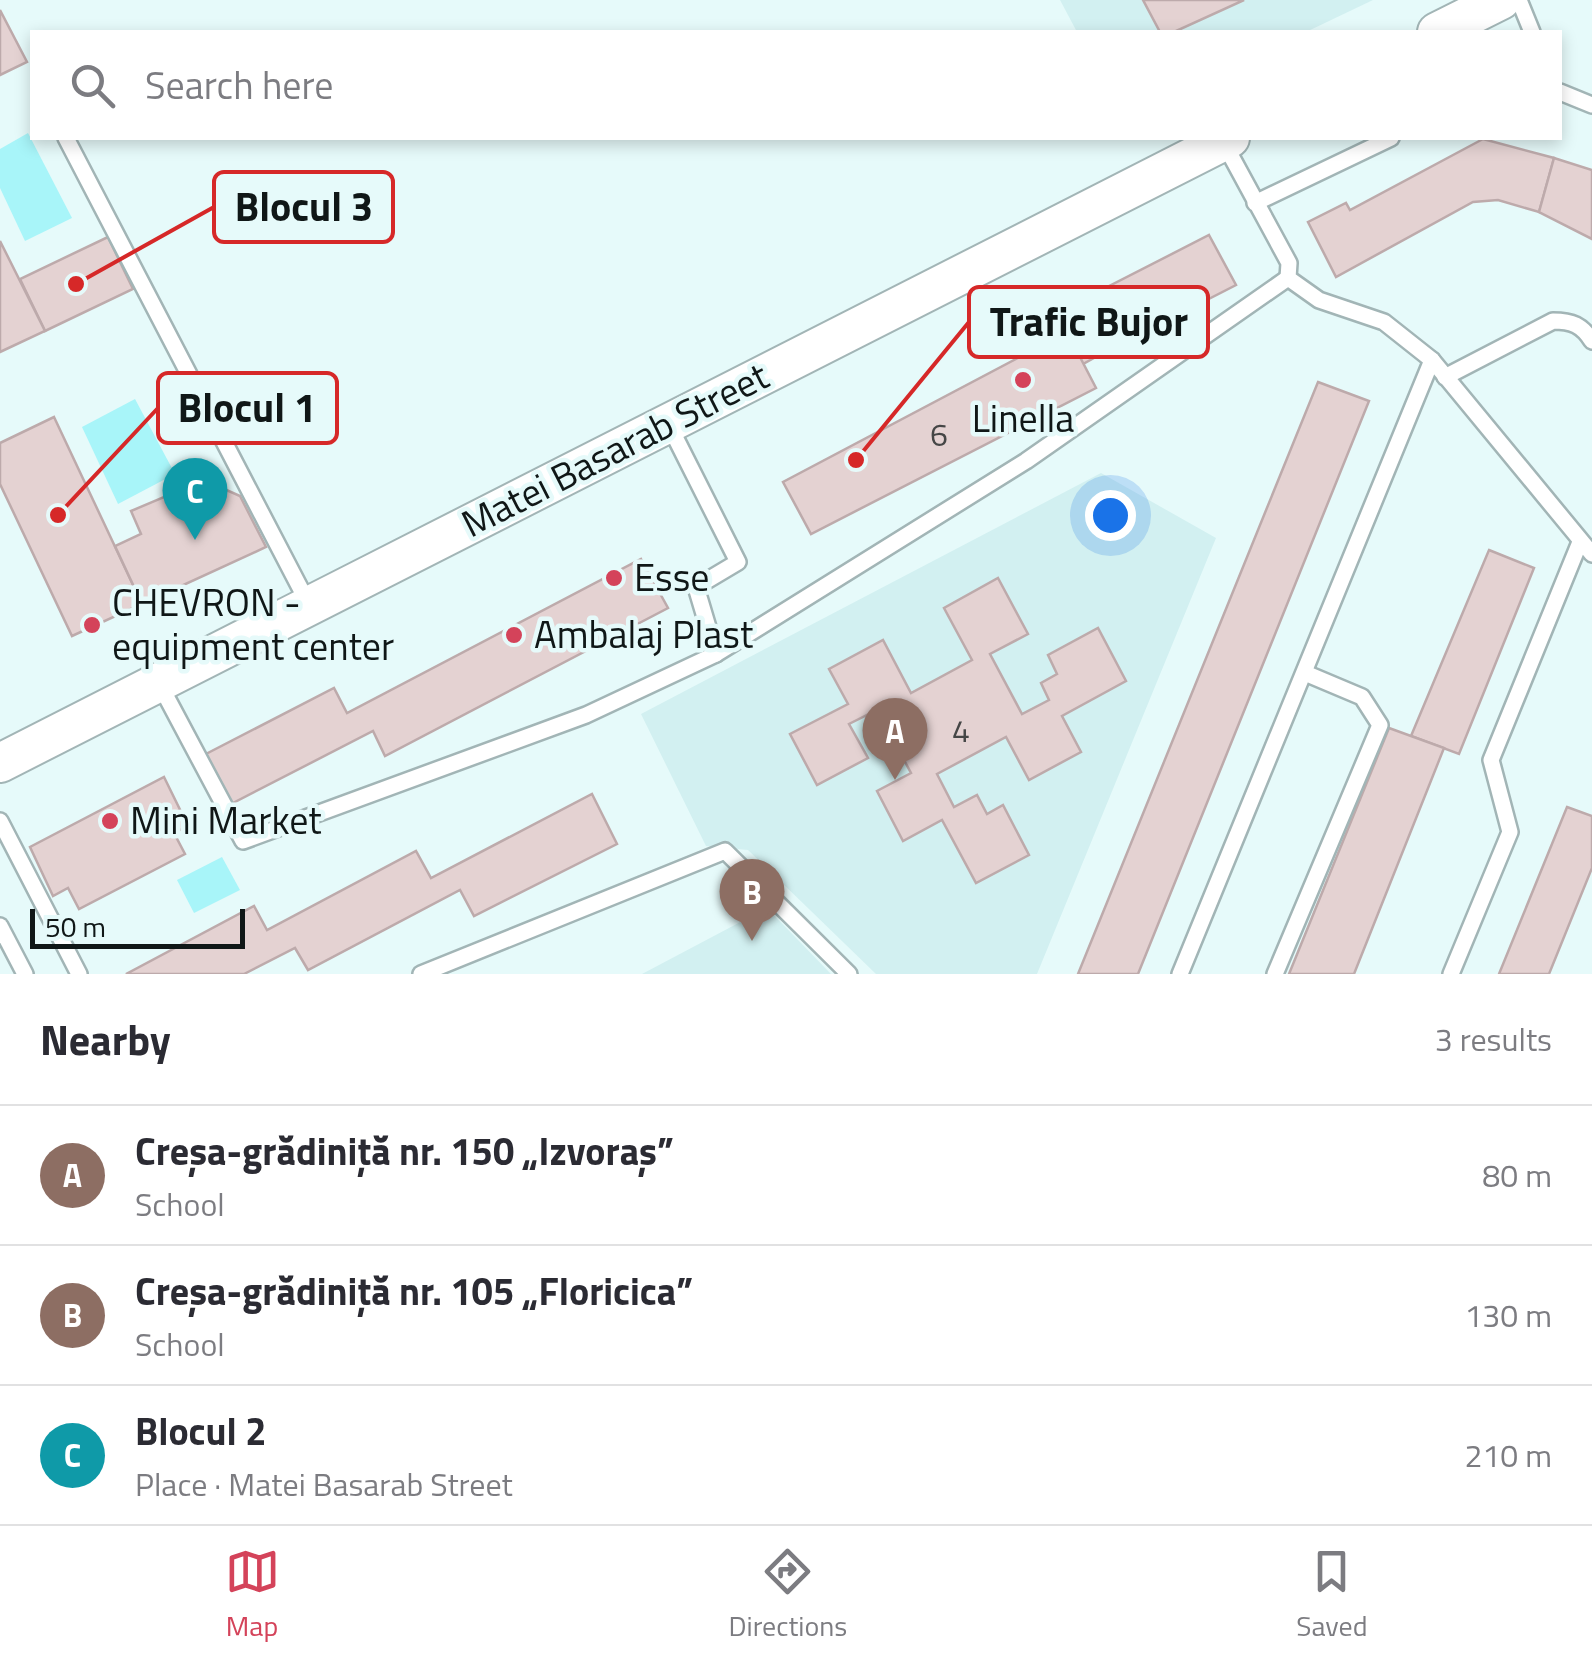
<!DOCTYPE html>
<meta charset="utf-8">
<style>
:root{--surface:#fff;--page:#f7f7f7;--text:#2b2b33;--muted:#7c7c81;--line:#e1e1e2;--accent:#d4435a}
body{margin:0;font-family:"Titillium Web",sans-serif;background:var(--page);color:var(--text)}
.scale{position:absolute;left:30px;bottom:25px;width:215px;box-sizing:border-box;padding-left:10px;border:5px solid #101717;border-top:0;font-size:28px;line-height:35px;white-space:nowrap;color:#101717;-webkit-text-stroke:8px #e6fafa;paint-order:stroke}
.you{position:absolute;left:1110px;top:515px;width:35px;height:35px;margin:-25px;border:8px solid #fff;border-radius:50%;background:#1a73e8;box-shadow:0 0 0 15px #1a73e833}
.badge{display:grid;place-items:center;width:65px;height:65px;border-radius:50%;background:var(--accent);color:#fff;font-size:32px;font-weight:700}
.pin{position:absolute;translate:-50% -82px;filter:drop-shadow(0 2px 5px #0008)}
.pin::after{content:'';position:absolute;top:52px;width:35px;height:30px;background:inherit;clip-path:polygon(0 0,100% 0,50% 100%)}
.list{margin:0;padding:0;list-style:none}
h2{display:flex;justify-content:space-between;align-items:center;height:130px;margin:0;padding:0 40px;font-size:42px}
h2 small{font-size:32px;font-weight:400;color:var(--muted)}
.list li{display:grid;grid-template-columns:65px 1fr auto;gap:30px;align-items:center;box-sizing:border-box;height:140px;padding:0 40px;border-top:2px solid var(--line)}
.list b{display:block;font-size:38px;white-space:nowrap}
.list p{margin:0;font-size:32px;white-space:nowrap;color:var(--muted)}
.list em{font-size:32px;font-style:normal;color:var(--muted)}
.icon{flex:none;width:55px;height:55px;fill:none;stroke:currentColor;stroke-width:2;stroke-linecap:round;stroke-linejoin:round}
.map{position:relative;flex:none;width:1592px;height:974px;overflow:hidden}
.search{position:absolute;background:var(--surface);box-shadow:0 5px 15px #0003;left:30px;right:30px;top:30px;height:110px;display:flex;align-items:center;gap:25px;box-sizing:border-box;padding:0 35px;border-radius:0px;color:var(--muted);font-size:38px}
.sheet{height:550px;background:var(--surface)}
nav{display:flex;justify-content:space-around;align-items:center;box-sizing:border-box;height:140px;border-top:2px solid var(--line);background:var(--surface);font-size:28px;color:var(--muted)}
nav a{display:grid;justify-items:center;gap:5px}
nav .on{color:var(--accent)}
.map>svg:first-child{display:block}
.built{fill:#d2f0f1}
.green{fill:#a8f5f9}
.building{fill:#e4d2d2;stroke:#bdaaab;stroke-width:2.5}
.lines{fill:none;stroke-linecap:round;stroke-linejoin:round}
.service-casing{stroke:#a2b5b6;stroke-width:20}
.tertiary-casing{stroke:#a2b5b6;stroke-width:42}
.service{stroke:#fff;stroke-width:15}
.tertiary{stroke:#fff;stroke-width:38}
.poi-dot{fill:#d4435a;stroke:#e6fafa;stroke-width:4}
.labels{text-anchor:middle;stroke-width:9;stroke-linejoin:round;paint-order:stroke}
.number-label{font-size:32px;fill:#454646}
.poi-label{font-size:38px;fill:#101717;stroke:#e6fafa;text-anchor:start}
.street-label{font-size:38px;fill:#101717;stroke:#e6fafa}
.leader{fill:none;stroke:#d62828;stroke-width:4}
.callout-dot{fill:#d62828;stroke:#e6fafa;stroke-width:4}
.callout{fill:#e6fafa;stroke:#d62828;stroke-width:4}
.callout-label{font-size:40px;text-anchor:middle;font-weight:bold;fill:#101717}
</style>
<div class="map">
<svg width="1592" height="974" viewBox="0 0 1592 974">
<rect width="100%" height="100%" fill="#e6fafa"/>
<!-- built -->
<g class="built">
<path d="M1060,0H1373L1306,32H1077Z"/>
<path d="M1101,473L1216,538L1037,974H876L748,850L706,846L641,714Z"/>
<path d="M767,908L831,974H642Z"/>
</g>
<!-- green -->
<g class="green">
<path d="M28,133L72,218L25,241L0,188V149Z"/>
<path d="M135,399L175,474L118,504L82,427Z"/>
<path d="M222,857L240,890L194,913L177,880Z"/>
</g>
<!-- building -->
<g class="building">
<path d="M1143,0H1244L1174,32H1160Z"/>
<path d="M0,10L27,62L0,75Z"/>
<path d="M1483,139L1554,158L1539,212L1498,200L1473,202L1336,277L1308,222L1346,203L1350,210Z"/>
<path d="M1554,158L1592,170V239L1539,212Z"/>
<path d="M1209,235L1236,285L1101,354L1074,304Z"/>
<path d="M108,237L133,289L45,331L20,279Z"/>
<path d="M0,241L45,331L0,352Z"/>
<path d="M1084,323L1101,354L1083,364L1067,332Z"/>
<path d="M1067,332L1096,388L811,534L783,482Z"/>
<path d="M1318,382L1369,401L1138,974H1078Z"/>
<path d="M54,417L142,604L72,636L0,484V443Z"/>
<path d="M204,480L240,496L266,547L142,604L115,546L141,534L131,511Z"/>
<path d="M1489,550L1534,568L1459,754L1411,736Z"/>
<path d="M641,559L668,608L385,756L373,731L229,805L204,755L334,688L347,713Z"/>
<path d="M998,578L1028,634L990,654L1022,714L1049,700L1041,683L1057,674L1048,655L1098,628L1126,681L1062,716L1081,752L1029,780L1006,737L937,774L954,807L977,795L987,814L1003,805L1029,855L976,883L942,820L903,841L877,791L911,773L877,710L849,724L868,758L817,785L790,734L848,704L829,669L883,640L911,693L972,660L944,608Z"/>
<path d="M1389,728L1444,748L1354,974H1289Z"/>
<path d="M164,777L188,826L174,833L185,854L79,909L68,888L53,896L30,847Z"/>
<path d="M592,794L617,844L474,916L460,890L308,970L295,948L244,974H126L254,906L267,930L416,851L431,878Z"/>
<path d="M1567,807L1592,816V868L1549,974H1499Z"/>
</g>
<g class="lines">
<defs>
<g id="service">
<path d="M1519,0L1532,32"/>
<path d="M1560,92L1592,105"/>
<path d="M66,138L309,605"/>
<path d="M1224,143L1289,263L1288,278L1319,300L1384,322L1432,360L1592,554"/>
<path d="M1255,203L1391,138"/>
<path d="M1445,377L1553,321C1572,321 1582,325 1592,341"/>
<path d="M668,423L738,562L696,587L716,654"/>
<path d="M159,683L243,841L586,715L716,654L1026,461L1288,278"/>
<path d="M0,821L79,974"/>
<path d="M0,926L25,974"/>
<path d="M421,974L725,851L849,974"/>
<path d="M1180,974L1432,360"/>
<path d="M1275,974L1380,725L1362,697L1305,673"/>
<path d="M1451,974L1510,832L1491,760L1580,542"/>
</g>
<g id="tertiary">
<path d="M1437,32L1501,0"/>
<path d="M0,763L1230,138"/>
</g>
</defs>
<!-- service casing -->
<use href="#service" class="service-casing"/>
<!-- tertiary casing -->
<use href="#tertiary" class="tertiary-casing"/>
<!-- service -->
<use href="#service" class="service"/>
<!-- tertiary -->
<use href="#tertiary" class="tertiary"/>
</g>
<!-- markers -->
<g class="poi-dot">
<circle cx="1023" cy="380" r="10"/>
<circle cx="614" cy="578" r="10"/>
<circle cx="92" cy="625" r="10"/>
<circle cx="514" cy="635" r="10"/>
<circle cx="110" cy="821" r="10"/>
</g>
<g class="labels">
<!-- number labels -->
<g class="number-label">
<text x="939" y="446">6</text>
<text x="961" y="742">4</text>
</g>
<!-- poi labels -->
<g class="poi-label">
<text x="1023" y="432" text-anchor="middle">Linella</text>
<text x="634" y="591">Esse</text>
<text x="112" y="616">CHEVRON -<tspan x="112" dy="44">equipment center</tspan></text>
<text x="534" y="648">Ambalaj Plast</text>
<text x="130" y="834">Mini Market</text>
</g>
<!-- street labels -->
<g class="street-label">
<text transform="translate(615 450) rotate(-27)" y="13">Matei Basarab Street</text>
</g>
</g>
<!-- callouts -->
<path class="leader" d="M76 284L214 207M856 460L969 322M58 515L158 408"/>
<g class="callout-dot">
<circle cx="76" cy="284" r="10"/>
<circle cx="856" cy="460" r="10"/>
<circle cx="58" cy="515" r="10"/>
</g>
<g class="callout">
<rect x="214" y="172" width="179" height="70" rx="10"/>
<rect x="969" y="287" width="239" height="70" rx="10"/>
<rect x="158" y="373" width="179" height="70" rx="10"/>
</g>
<g class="callout-label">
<text x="304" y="221">Blocul 3</text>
<text x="1089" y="336">Trafic Bujor</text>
<text x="247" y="422">Blocul 1</text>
</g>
</svg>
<div class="scale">50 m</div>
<div class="you"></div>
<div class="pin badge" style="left:895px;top:780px;background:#8d6e63">A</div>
<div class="pin badge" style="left:752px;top:941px;background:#8d6e63">B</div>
<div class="pin badge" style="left:195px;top:540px;background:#0f9aa8">C</div>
<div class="search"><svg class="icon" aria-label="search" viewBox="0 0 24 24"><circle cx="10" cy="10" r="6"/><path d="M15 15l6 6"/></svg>Search here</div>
</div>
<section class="sheet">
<h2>Nearby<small>3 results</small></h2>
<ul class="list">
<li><span class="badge" style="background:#8d6e63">A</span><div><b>Creșa-grădiniță nr. 150 „Izvoraș”</b><p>School</p></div><em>80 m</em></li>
<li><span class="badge" style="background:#8d6e63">B</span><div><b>Creșa-grădiniță nr. 105 „Floricica”</b><p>School</p></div><em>130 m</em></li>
<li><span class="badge" style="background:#0f9aa8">C</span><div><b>Blocul 2</b><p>Place · Matei Basarab Street</p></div><em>210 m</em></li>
</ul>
</section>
<nav>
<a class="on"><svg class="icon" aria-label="map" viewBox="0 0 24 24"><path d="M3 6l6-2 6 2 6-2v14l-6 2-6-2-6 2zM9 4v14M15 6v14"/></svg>Map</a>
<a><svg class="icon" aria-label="directions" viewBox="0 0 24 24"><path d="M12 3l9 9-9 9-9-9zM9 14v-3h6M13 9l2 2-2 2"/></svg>Directions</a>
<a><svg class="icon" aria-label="saved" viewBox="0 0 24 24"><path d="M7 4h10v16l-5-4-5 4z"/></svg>Saved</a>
</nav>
